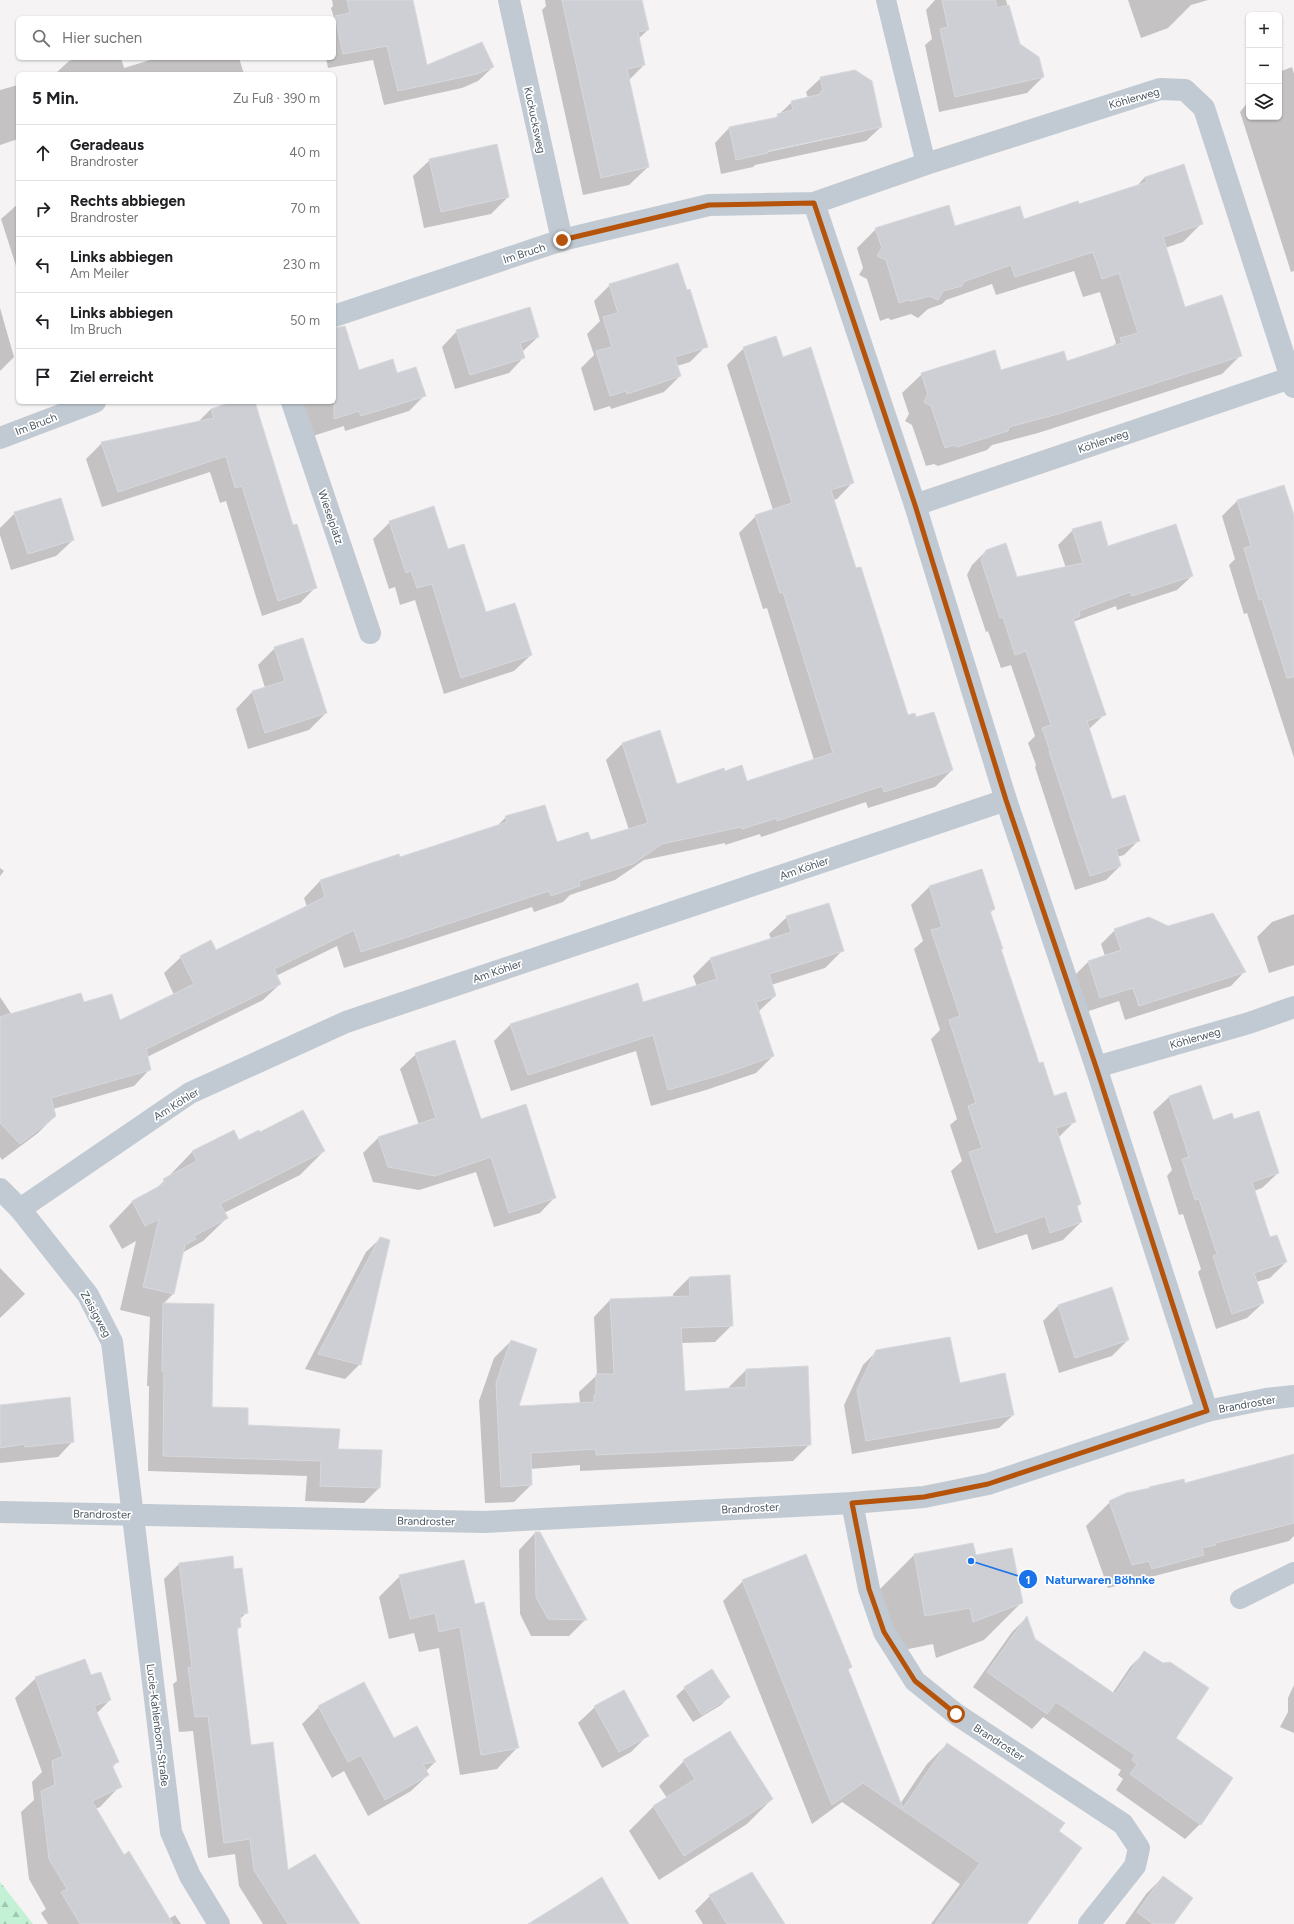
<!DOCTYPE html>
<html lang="de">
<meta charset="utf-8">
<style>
:root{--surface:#fff;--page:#f6f6f6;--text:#202124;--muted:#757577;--line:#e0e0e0}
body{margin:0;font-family:Figtree,sans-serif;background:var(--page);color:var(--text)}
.controls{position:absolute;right:12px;top:12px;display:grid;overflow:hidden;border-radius:6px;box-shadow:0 1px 3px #0004}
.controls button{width:36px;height:36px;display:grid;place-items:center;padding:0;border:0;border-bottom:1px solid var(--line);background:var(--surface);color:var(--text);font:20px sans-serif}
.stop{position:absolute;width:12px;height:12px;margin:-9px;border:3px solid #b45309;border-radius:50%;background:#fff}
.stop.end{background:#b45309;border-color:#fff;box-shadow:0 1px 4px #0008}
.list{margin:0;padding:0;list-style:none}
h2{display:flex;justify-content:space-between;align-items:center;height:52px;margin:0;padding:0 16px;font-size:17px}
h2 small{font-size:13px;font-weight:400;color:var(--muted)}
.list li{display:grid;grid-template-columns:26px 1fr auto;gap:12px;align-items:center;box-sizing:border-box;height:56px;padding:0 16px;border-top:1px solid var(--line)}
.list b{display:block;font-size:15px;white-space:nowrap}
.list p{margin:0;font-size:13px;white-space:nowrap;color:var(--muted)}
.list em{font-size:13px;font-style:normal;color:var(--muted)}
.icon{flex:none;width:22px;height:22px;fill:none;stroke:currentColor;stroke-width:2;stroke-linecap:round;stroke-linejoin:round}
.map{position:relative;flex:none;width:1294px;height:1924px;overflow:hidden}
.search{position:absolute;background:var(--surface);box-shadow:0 1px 3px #0004;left:16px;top:16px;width:320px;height:44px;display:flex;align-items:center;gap:10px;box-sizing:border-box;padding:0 14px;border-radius:6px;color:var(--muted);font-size:15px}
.panel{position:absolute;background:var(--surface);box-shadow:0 1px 3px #0004;left:16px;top:72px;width:320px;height:332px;border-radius:6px}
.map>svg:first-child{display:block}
.forest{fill:url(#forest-firs)}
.shadow{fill:#0003;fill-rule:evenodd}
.building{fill:#cdcfd5;stroke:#d7d9de}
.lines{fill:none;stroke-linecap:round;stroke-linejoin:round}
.service{stroke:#c1cad2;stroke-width:20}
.minor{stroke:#c1cad2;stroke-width:22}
.tertiary{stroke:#c1cad2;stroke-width:22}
.route{stroke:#b45309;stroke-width:5}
.labels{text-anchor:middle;stroke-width:3.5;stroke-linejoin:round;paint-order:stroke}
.street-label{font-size:11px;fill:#4a5661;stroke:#fff}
.leader{fill:none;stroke:#1a73e8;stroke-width:1.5}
.callout-dot{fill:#1a73e8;stroke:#fff;stroke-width:1.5}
.mark-label{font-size:12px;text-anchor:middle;font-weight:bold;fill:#fff}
.callout-label{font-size:12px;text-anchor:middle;font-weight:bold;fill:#1a73e8;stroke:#fff;stroke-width:3.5;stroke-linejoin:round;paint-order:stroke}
</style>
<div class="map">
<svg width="1294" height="1924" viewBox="0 0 1294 1924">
<defs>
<pattern id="forest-firs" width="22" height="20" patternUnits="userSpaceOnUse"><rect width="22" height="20" fill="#c3f1d5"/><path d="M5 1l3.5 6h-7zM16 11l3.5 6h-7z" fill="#a0c6b0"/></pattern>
</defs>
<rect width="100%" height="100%" fill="#f5f3f3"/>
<!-- forest -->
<path class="forest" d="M0,1882L33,1924H0Z"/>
<!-- shadow -->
<g class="shadow">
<path d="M332,0H412L426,67H493L478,81L462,88L384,105L373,60L328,68L326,58H334V18L331,8L333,6Z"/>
<path d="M545,0H641L648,30L638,39L644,65L629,80L648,167L629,185L583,195L542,10L546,6Z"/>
<path d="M935,0H1006L1019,45L1043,77L1027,93L939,112L925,45L932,39L926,10Z"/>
<path d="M1128,0H1208L1191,5L1168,28L1141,38Z"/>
<path d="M78,58H121L124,68L157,58H239L244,74H55L69,61Z"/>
<path d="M1292,67L1294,74V271L1291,272L1240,112L1249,101V117H1279V72Z"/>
<path d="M821,78L881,127L866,141L755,165L753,167L721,174L715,143L729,128L774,119L792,102L808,98L806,92ZM865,129V131L763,153V151Z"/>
<path d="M18,85V139L0,145V90Z"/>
<path d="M430,160L508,197L491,214L424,228L413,176Z"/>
<path d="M1145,177L1202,223L1183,242L1165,248L1185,308L1241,355L1222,374L1038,433L992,445L987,450L938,466L934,464L926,466L912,425L905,421L909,414L902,393L922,374L1000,371L1066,363L1112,347L1116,343L1100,292L1083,297L1074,271L996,295L992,284L946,300L942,304L928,309L918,318L911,314L891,320L888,318L880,321L867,279L859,275L863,268L857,248L876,229L955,228L1024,220L1136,187Z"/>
<path d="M18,204V272L1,219Z"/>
<path d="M610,285L706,346L690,362L677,366L680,376L664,392L611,409L610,406L594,411L581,368L594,355L587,334L600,321L594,301Z"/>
<path d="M0,308L14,357L0,371Z"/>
<path d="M457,331L538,337L522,352L524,357L509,373L455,389L442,347Z"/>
<path d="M744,348L782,358L853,482L837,499L833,500L855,570L907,716L916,719L952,770L935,787L868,808L866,802L761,837L760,834L725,845V843L644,860L615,880L570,895L563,902L534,912L532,907L344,968L337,946L276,976L280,984L263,1000L147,1057L150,1069L134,1086L53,1109L55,1116L38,1133L2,1160L0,1157V997L12,1015L83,1003L119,1022L174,995L164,973L181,957L215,951L307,907L304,898L320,881L399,858L496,827L506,817L556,843L590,841L629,830L606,760L623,743L677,785L724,772L746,782L814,760L767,608L763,609L739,533L756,516L773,510L727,365Z"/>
<path d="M334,370L396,374L424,396L409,411L345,431L344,426L313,436L302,402H334Z"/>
<path d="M235,402H254L293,527L316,587L300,603L262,616L226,501L220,503L210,472L102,507L86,459L102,443L198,422L211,409Z"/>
<path d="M1284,486L1294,520V758L1247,613L1244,614L1229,565L1235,559L1222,516L1237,501Z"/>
<path d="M15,513L73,540L56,556L11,570L0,535V528Z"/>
<path d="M390,522L447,550L486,613L531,655L514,671L444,694L415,600L400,605L395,587L389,589L373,539Z"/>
<path d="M1073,530L1108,548L1192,576L1177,590L1117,610L1116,606L1073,622L1104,715L1088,730L1111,800L1139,840L1124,855L1117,857L1120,866L1106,880L1075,890L1035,767L1036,765L1028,743L1035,736L1011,665L1001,668L988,631L986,632L967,575L972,565L987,550L1017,578L1066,568L1058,545Z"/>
<path d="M275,648L326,713L309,730L248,749L236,709L252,692L265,688L258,665Z"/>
<path d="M0,868L4,871L0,876Z"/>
<path d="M929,887L994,909L990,913L1000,949L1039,1064L1053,1097L1074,1122L1058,1138L1080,1204L1076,1207L1081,1222L1063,1240L1032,1250L1027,1234L978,1250L951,1171L962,1161L950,1125L957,1119L931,1039L940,1030L914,949L923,941L911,905Z"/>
<path d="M1294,914V965L1269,973L1257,937L1272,922Z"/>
<path d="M787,917L842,951L825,968L771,985L775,996L758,1012L773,1056L756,1073L706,1090L651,1106L636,1051L511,1091L494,1041L511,1024L643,1003L697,987L693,976L710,959L771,939L769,934Z"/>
<path d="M1115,930L1245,971L1231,986L1125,1020L1119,1001L1086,1012L1074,976L1088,962L1105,956L1101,944Z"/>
<path d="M416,1054L555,1197L540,1213L494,1227L476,1172L419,1190L373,1182L363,1153L378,1138L419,1125L400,1069Z"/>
<path d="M1201,1086L1212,1121L1233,1120L1278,1173L1262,1188L1254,1191L1270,1239L1286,1262L1270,1278L1256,1282L1263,1303L1247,1318L1216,1329L1198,1272L1201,1269L1183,1214L1179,1215L1167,1176L1172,1170L1153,1112L1169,1097Z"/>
<path d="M234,1132L239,1141L260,1133L324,1151L300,1175L224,1213L227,1218L203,1241L182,1253L173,1294L163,1304L213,1305L211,1408L247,1426L337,1450L381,1451L379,1488L364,1503L305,1501L307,1476L148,1471L149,1386H147L150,1317L120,1310L136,1241L122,1249L109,1226L132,1202L154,1190L169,1177V1176L192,1152Z"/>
<path d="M381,1238L360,1364L345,1379L305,1369L366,1252Z"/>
<path d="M0,1268L25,1294L0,1318Z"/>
<path d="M689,1278L732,1325L715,1342L681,1343L684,1392L729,1389V1387L746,1370L810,1444L793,1461L580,1471V1465L530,1469L531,1485L514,1502L485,1503L479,1401L494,1358L511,1341L518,1407L580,1404L579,1392L597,1375L594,1317L610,1300L673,1298V1294Z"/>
<path d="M1058,1306L1128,1340L1112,1356L1059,1373L1043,1321Z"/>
<path d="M877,1351L959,1384L1013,1415L999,1428L852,1454L844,1405L863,1365Z"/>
<path d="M0,1409L73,1441L58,1457L0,1463Z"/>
<path d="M1294,1455V1536L1289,1541L1108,1588L1086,1526L1110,1502L1148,1490L1150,1488L1184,1484Z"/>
<path d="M535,1533L585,1620L569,1636H531L520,1614L519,1550Z"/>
<path d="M972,1544L975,1556L1021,1603L984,1640L936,1658L933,1644L889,1653L877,1592L914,1555Z"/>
<path d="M179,1564L234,1570L247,1612L239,1620L240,1627L236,1631L250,1746L287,1872L315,1855L360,1924H263L239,1886L235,1854L208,1858L193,1731L179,1732L173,1684L177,1681L164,1579Z"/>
<path d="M400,1576L474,1605L517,1748L497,1769L460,1775L439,1648L419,1652L414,1633L389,1639L379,1597Z"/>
<path d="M743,1581L851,1667L848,1670L900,1804L927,1764L947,1744L1057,1832L1024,1924H931L960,1884L842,1802L812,1824L723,1601Z"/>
<path d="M1026,1618L1034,1640L1112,1694L1130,1667L1145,1652L1162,1664L1174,1738L1200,1824L1185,1839L1116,1790L1123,1779L1118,1775L1121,1770L1043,1717L1032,1729L973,1687L1012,1632Z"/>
<path d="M90,1676L110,1700L96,1714L117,1762L112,1768L120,1786L100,1807L95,1809L124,1856L169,1919L175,1915L181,1924H48L41,1913L46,1909L29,1879L21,1812L34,1800L32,1782L42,1772L15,1698L36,1678Z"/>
<path d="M1294,1685V1733L1280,1727L1288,1712V1698Z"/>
<path d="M685,1688L729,1697L721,1705L693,1722L676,1696Z"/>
<path d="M319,1707L393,1739L435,1762L426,1771L428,1775L411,1791L368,1816L344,1771L332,1778L302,1724Z"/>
<path d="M595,1707L647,1736L631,1752L602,1768L578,1723Z"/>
<path d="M684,1761L772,1799L747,1824L659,1880L629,1831L653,1807L667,1798L659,1786Z"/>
<path d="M752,1874L783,1924H703L695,1911L710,1896Z"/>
<path d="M1163,1877L1173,1924H1125L1146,1894Z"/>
</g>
<!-- building -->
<g class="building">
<path d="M347,0H413L427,65L482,42L494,67L477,74L398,91L387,46L343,54L335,16L350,13Z"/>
<path d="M562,0H642L649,30L638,32L645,65L627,69L649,167L601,178Z"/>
<path d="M942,0H995L997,8L1009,5L1020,44L1039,57L1044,77L955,97L940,29L948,27Z"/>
<path d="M855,70L872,81L882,127L768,151V153L736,160L729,127L778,117L777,114L793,110L791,101L821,94L820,92L823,91L820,77Z"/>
<path d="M497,144L509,197L441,212L429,159Z"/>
<path d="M1184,164L1203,224L1163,237L1185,307L1222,295L1242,356L1058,414L1009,427L1008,431L957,447L954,445L945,448L931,406L924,402L928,394L921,373L995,350L1001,370L1064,351L1067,361L1122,343L1120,338L1138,333L1119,273L1102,279L1093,252L1015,277L1011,265L963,282L962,286L943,291L938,300L930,296L911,301L908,300L899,303L886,260L877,256L882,248L875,228L949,205L955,226L1020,206L1024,219L1078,201L1079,204L1147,182L1145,177Z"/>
<path d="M678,263L687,290L690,289L708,347L675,357L681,376L627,394L626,391L610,396L596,351L612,347L603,317L618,313L609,284Z"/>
<path d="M530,307L539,337L520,343L525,358L470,375L456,330Z"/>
<path d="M345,326L359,370L393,359L397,373L416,367L426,396L361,416L359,411L334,419V328Z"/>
<path d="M776,336L783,357L811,347L854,483L831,490L856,568L861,567L908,715L915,713L916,717L934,712L953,770L884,792L882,786L777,821V818L742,829L741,827L662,844L633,864L579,881L580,886L551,896L549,891L361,952L354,930L274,969L281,984L146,1049L151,1070L51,1098L56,1116L20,1144L0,1123V1017L81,993L84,1002L112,994L120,1020L194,984L180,956L211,940L216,950L325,897L320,880L399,854L400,857L507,822L505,816L545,805L557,842L588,832L591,840L648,823L622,743L660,730L677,784L724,768L725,771L742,765L747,781L833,753L783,592L780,593L755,515L792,503L743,347Z"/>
<path d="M232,402H255L293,525L297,524L317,588L278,601L242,486L235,488L226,456L118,492L101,442L214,418L211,409Z"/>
<path d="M1284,485L1294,515V677L1287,678L1262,599L1259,600L1244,548L1251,546L1237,500Z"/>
<path d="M61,498L74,540L28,554L14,512Z"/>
<path d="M434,506L448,549L464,544L486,612L515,603L532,655L461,678L432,584L417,588L411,571L406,573L389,521Z"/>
<path d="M1101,521L1108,546L1176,524L1193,576L1132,596L1130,592L1079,611L1080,616L1073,619L1106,715L1087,721L1112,799L1125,795L1140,841L1116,849L1121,866L1090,876L1049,751H1050L1042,728L1051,725L1026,651L1015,655L1003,617L1000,618L981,560L986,550L1006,543L1017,577L1083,563L1072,529Z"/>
<path d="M303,638L327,713L265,733L252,691L285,681L274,647Z"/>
<path d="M982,869L995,909L990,911L1003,949H1001L1039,1063L1043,1062L1054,1096L1066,1092L1076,1122L1056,1128L1081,1204L1077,1206L1082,1222L1050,1233L1045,1216L996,1233L969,1152L982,1148L968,1106L976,1103L949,1020L960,1016L931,930L942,927L929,886Z"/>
<path d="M829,903L844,951L769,974L776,996L756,1002L774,1056L724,1074L668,1090L653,1035L528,1075L510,1024L638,983L643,1002L717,979L710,958L791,932L786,916Z"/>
<path d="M1213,913L1246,972L1139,1006L1133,988L1100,998L1088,961L1121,950L1114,929L1149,917L1168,926Z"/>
<path d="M455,1040L481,1119L526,1104L556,1198L509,1213L491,1157L435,1176L388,1167L378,1137L436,1118L415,1053Z"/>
<path d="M1201,1085L1213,1120L1232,1113L1234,1119L1259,1111L1279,1173L1252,1182L1270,1237L1277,1235L1287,1262L1254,1273L1264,1303L1232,1314L1213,1256L1217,1254L1199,1199L1195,1200L1182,1159L1189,1157L1169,1096Z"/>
<path d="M303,1110L325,1151L220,1204L228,1218L194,1236L196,1239L185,1245L174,1294L143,1287L159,1219L145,1226L132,1201L165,1183L163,1179L197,1161L192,1151L234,1130L239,1140L259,1130L260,1132Z"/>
<path d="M380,1237L390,1240L361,1365L318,1354Z"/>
<path d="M730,1275L733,1326L681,1328L685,1391L746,1387V1369L808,1366L811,1445L596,1455V1449L531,1453L532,1485L501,1487L496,1383L511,1340L537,1349L519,1406L594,1402V1395L596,1394V1374H614L610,1299L690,1296L689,1277Z"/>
<path d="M1112,1287L1129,1340L1075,1358L1058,1305Z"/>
<path d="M163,1303L214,1304L212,1407L248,1408V1425L340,1429L338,1449L382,1450L380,1488L320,1486L321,1461L163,1456L164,1371H162Z"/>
<path d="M950,1337L960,1383L1005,1373L1014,1415L866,1441L857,1390L876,1350Z"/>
<path d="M70,1397L74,1442L25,1447L24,1444L0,1448V1405Z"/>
<path d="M1294,1454V1523L1215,1543L1216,1545L1202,1548L1204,1555L1152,1569L1149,1561L1132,1565L1109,1501L1126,1493L1150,1488L1149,1487L1184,1479L1185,1483Z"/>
<path d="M535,1532H540L587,1620L548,1619L536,1597Z"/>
<path d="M973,1543L976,1555L1012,1548L1023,1603L973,1622L970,1608L925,1616L914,1554Z"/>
<path d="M806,1554L852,1667L848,1669L903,1808L947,1743L1065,1823L1059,1831L1082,1848L1027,1924H935L980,1863L863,1783L832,1805L742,1580Z"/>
<path d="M233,1556L234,1569L242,1568L248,1613L240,1614L241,1627L237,1628L251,1745L273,1742L288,1870L315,1854L360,1924H288L254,1870L250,1839L224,1843L208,1716L195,1717L188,1668L192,1667L179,1563Z"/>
<path d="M464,1560L475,1604L484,1602L519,1748L481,1755L460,1627L439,1632L435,1613L410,1619L399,1575Z"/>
<path d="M1027,1616L1035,1639L1115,1694L1144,1651L1163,1663L1170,1662L1209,1688L1176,1738L1233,1778L1201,1825L1130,1774L1137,1764L1132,1760L1135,1755L1056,1702L1047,1714L987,1672Z"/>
<path d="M85,1659L91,1675L101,1672L111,1700L94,1706L119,1762L112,1765L122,1787L92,1801L124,1855L129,1851L173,1924H80L61,1892L67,1889L49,1859L41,1791L55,1785L52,1761L63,1756L35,1677Z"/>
<path d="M712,1669L730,1697L702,1715L684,1687Z"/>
<path d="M364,1682L394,1738L417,1726L436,1762L423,1764L429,1775L385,1800L361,1755L348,1762L318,1706Z"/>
<path d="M624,1690L649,1736L619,1752L594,1706Z"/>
<path d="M730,1731L773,1799L684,1856L653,1806L695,1779L683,1760Z"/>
<path d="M752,1872L785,1924H727L709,1895Z"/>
<path d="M1163,1876L1193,1898L1174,1924H1153L1137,1912Z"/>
<path d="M602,1877L629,1924H528L573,1896Z"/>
</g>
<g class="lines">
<!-- service -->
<g class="service">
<path d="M886,0L926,164"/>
<path d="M1240,1599L1294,1572"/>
</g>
<!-- minor -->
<g class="minor">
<path d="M509,0L562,240"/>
<path d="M814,203L915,505L1006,800L1096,1067L1207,1411"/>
<path d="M334,316L562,240L709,205L814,203L926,164L1160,89L1185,90L1204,108L1294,387"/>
<path d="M292,402L370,633"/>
<path d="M0,438L95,402"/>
<path d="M915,505L1290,378"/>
<path d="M1096,1067L1249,1023L1294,1007"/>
<path d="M0,1189L20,1209L88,1295L112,1342L171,1832L190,1876L219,1924"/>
<path d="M20,1209L190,1093L346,1022L1006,800"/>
<path d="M852,1503L869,1589L884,1632L915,1681L956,1714L1123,1824L1139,1848L1135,1866L1089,1924"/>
</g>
<!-- tertiary -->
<path class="tertiary" d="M0,1512L484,1522L852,1503L924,1497L988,1484L1207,1411L1266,1399L1294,1396"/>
</g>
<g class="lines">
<!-- route -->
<path class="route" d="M562,240L709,205L814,203L915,505L1006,800L1096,1067L1207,1411L988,1484L924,1497L852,1503L869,1589L884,1632L915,1681L956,1714"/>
</g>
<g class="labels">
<!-- street labels -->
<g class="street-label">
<text transform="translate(1134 98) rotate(-16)" y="4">Köhlerweg</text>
<text transform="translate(535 120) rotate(78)" y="4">Kuckucksweg</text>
<text transform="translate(524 253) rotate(-18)" y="4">Im Bruch</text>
<text transform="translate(36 424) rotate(-21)" y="4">Im Bruch</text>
<text transform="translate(1103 441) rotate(-19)" y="4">Köhlerweg</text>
<text transform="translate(331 517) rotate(71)" y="4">Wieselplatz</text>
<text transform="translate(804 868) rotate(-19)" y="4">Am Köhler</text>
<text transform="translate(497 971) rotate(-19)" y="4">Am Köhler</text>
<text transform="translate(1195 1038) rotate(-16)" y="4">Köhlerweg</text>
<text transform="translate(176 1104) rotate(-32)" y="4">Am Köhler</text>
<text transform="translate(96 1314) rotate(61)" y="4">Zeisigweg</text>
<text transform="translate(1247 1404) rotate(-10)" y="4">Brandroster</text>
<text transform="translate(750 1508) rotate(-3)" y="4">Brandroster</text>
<text transform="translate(102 1514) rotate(1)" y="4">Brandroster</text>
<text transform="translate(426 1521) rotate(1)" y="4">Brandroster</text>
<text transform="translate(158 1725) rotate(83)" y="4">Lucie-Kahlenborn-Straße</text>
<text transform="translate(999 1742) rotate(33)" y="4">Brandroster</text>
</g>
</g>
<!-- callouts -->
<path class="leader" d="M971 1561L1028 1579"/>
<g class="callout-dot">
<circle cx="971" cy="1561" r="4"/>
<circle cx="1028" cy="1579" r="10"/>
</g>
<g class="mark-label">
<text x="1028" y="1584">1</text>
</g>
<g class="callout-label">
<text x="1100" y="1584">Naturwaren Böhnke</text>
</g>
</svg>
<div class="controls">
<button>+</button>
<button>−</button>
<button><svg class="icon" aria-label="layers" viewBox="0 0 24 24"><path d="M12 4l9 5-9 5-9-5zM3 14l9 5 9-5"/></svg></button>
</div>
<div class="stop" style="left:956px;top:1714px"></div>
<div class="stop end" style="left:562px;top:240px"></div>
<div class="search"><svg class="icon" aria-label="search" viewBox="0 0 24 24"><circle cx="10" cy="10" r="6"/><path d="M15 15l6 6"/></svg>Hier suchen</div>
<section class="panel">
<h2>5 Min.<small>Zu Fuß · 390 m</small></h2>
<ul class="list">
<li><svg class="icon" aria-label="ahead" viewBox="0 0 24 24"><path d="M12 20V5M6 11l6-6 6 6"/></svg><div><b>Geradeaus</b><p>Brandroster</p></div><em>40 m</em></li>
<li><svg class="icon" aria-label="right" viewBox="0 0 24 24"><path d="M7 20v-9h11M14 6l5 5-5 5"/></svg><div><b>Rechts abbiegen</b><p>Brandroster</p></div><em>70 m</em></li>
<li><svg class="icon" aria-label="left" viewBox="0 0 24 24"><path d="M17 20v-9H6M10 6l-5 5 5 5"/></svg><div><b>Links abbiegen</b><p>Am Meiler</p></div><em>230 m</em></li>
<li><svg class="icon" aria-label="left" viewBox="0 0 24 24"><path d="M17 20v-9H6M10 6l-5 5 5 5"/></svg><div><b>Links abbiegen</b><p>Im Bruch</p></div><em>50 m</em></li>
<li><svg class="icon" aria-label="arrive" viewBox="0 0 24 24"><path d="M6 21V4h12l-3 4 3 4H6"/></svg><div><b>Ziel erreicht</b></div></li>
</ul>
</section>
</div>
